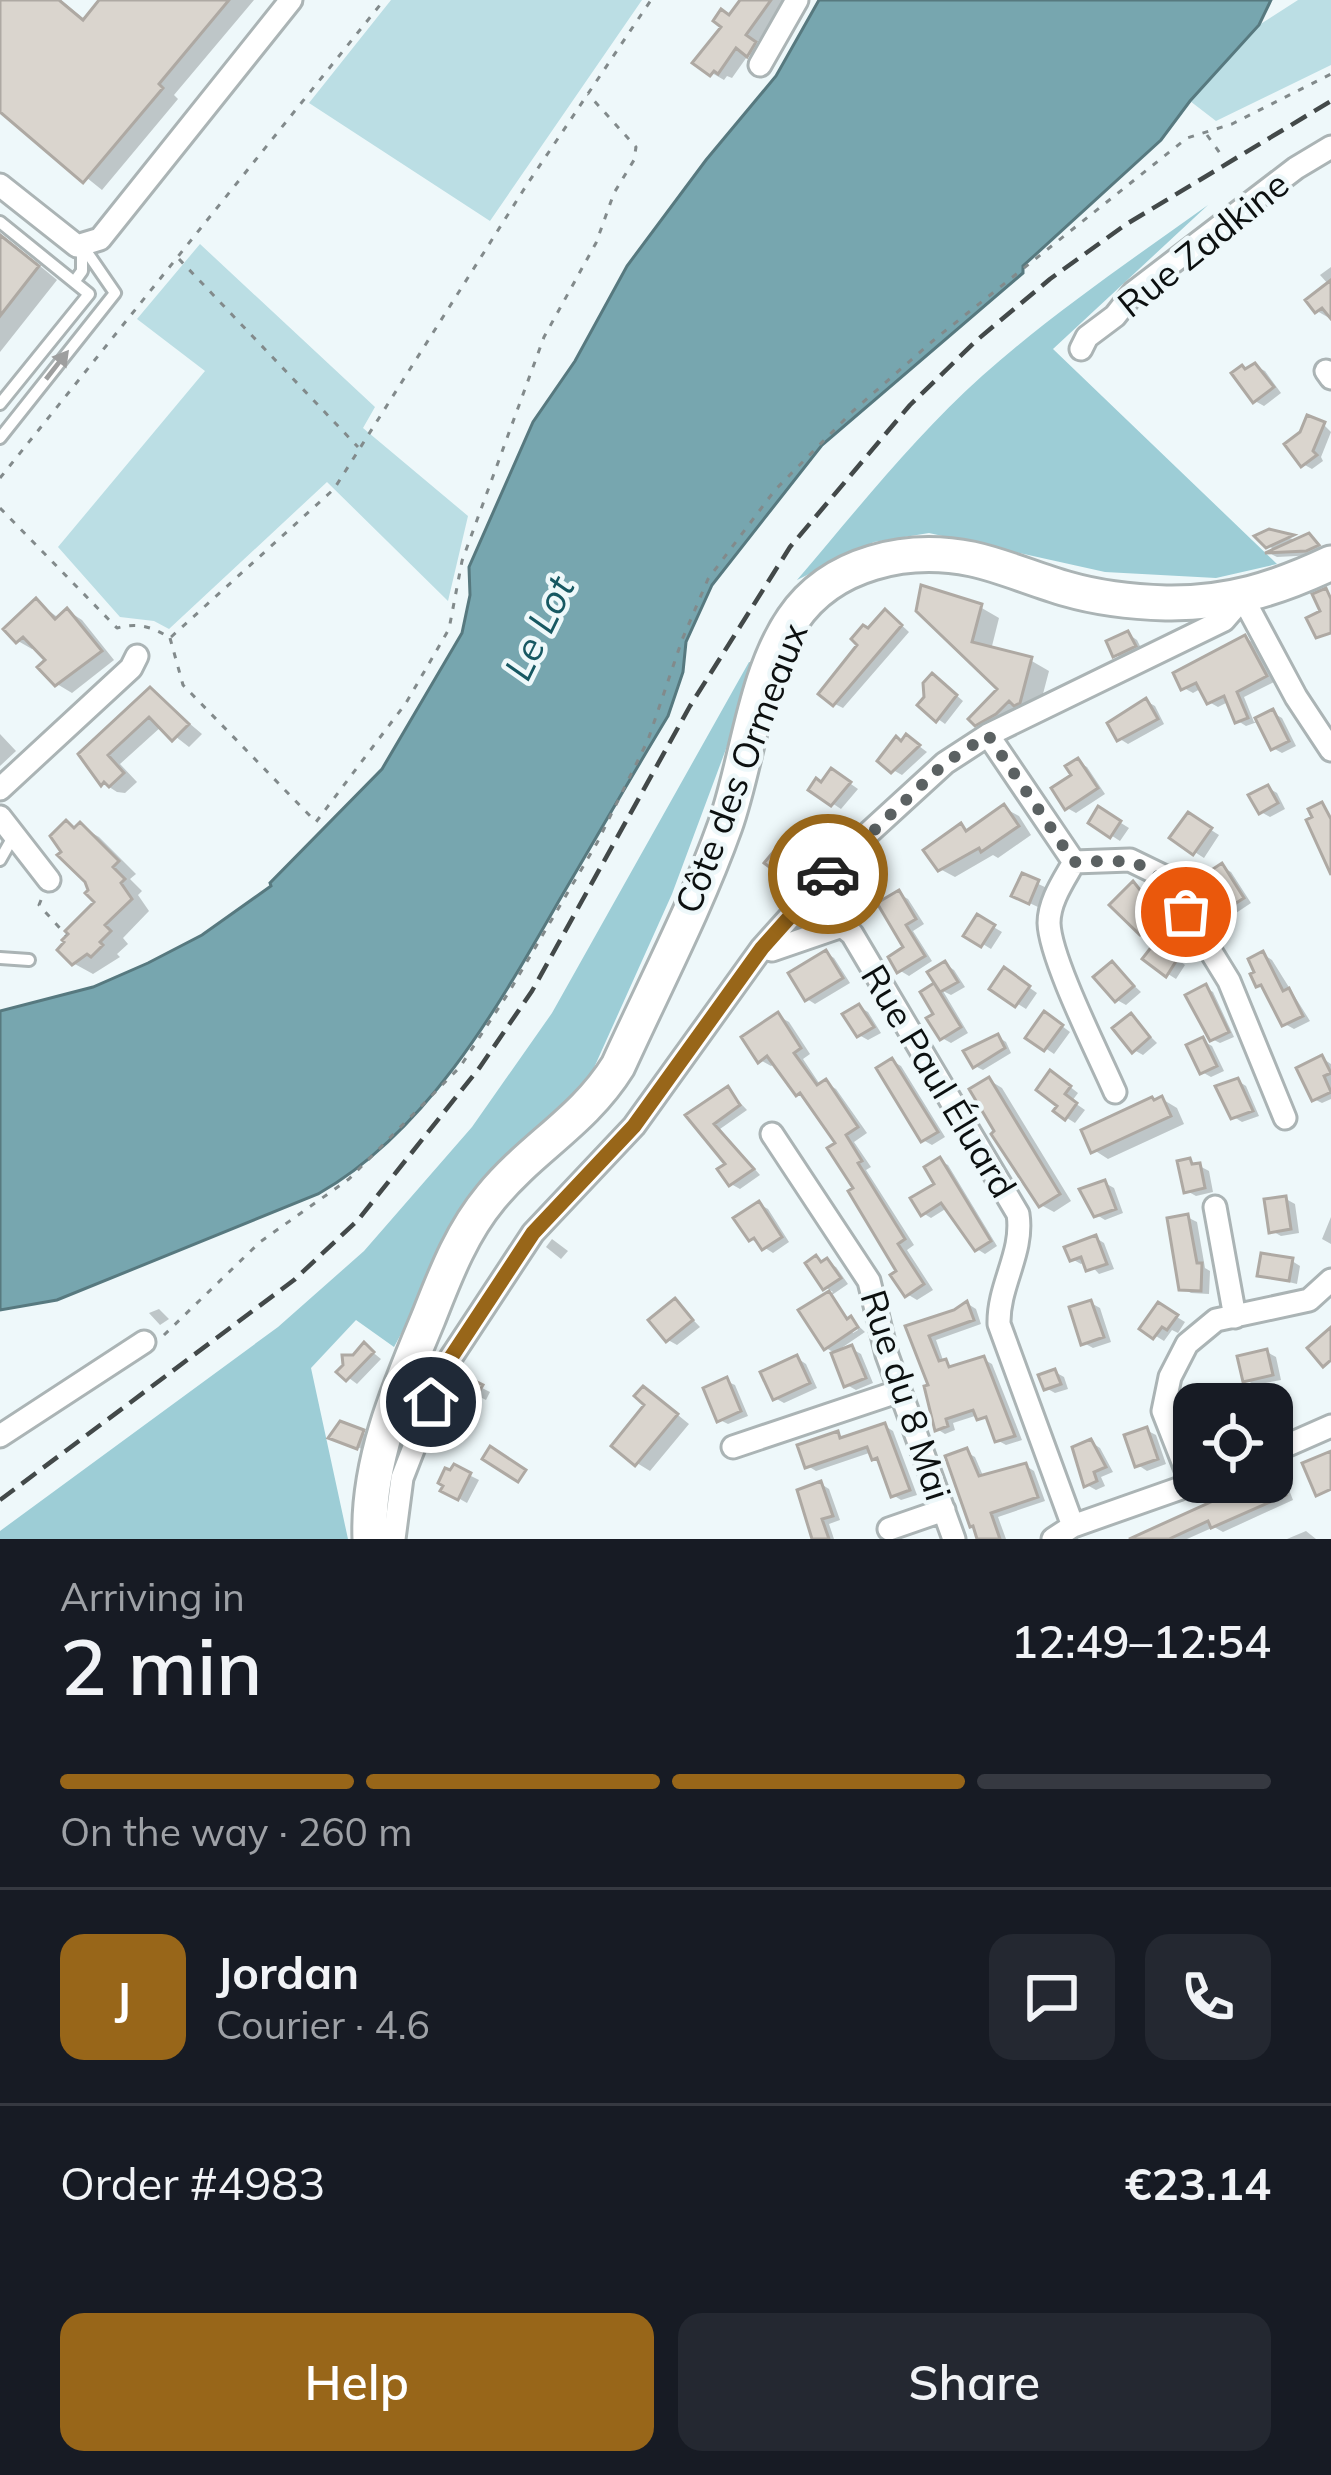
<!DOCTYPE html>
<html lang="en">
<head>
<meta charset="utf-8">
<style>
  body { margin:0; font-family:Mulish,sans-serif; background:#242831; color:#f1f3f6; height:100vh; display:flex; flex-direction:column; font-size:45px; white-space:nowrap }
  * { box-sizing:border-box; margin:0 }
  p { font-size:39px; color:#9ea1a6 }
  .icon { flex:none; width:66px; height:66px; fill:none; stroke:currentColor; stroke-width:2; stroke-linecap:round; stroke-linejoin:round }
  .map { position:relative; height:1539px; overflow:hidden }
  .side { display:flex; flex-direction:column; background:#171b24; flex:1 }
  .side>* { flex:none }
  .controls { position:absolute; left:1173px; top:1383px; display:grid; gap:24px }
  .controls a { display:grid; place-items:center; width:120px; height:120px; border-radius:24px; background:#171b24; box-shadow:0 3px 9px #0004; font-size:60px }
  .pin { position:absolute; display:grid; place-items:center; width:102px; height:102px; color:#fff; margin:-51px; border:6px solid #fff; border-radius:50%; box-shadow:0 3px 12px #0007 }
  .courier { position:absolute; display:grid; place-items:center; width:120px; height:120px; margin:-60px; border:9px solid #986619; border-radius:50%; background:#fff; color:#222; box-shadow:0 3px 15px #0007 }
  .overview em { font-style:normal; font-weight:600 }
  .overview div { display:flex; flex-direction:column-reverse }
  .overview { display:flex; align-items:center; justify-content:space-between; height:204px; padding:0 60px }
  h1 { font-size:78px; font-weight:600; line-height:90px }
  .bar { display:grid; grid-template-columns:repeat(4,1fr); gap:18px 12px; align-content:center; height:144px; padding:0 60px }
  .bar i { height:15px; border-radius:9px; background:#363941 }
  .bar .selected { background:#986619 }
  .bar p { grid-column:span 4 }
  .line { display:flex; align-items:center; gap:30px; padding:0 60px; border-top:3px solid #363941 }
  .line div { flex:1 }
  .round { display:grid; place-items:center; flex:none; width:126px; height:126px; border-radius:24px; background:#242831 }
  .cta { display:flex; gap:24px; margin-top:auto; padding:24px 60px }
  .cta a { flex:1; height:138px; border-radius:24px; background:#986619; color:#fff; font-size:48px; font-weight:600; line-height:138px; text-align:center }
  .cta a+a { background:#242831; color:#f1f3f6 }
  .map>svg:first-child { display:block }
  .green { fill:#bbdee4 }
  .forest { fill:#9dcdd6 }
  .water { fill:#77a6af; stroke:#57797f; stroke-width:3 }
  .shadow { fill:#0003 }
  .building { fill:#dad5ce; stroke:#aea9a3; stroke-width:3 }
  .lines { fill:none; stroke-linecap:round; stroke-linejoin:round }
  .service-casing { stroke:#abb4b5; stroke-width:16 }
  .minor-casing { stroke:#abb4b5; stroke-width:27 }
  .primary-casing { stroke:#abb4b5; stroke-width:39 }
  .path { stroke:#828a8b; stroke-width:3; stroke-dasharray:6 9; stroke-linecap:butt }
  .service { stroke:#fff; stroke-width:10 }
  .minor { stroke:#fff; stroke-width:21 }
  .primary { stroke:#fff; stroke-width:33 }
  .rail { stroke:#434949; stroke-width:4.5; stroke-dasharray:18 9; stroke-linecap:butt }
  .oneway { fill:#9e9f9f }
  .done { stroke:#5b6162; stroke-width:12; stroke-dasharray:0 21.6 }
  .route { stroke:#986619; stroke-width:15 }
  .labels { text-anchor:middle; stroke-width:9; stroke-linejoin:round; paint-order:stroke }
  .street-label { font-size:36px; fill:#0c1010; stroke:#eef8fa }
  .water-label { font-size:39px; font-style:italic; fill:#175862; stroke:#eef8fa }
</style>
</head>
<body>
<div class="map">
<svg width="1331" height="1539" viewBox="0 0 1331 1539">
  <rect width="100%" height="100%" fill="#eef8fa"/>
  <path class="green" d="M391,0h251l-152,221 -181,-118z
    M1298,0h33v65l-115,56 -26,-20 69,-76z
    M200,244l175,163 -12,21 105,88 -20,85 -121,-119 -158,147 -15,-8 -34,-4 -62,-70 147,-176 -68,-52z"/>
  <path class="forest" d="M1208,205l-155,144 224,215 -61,14 -111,-6 -176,-39 -55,9 -77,38c59,-69 117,-143 185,-204 71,-63 149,-116 226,-171z
    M749,662l9,1 -86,231 -88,196 -162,205 -28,52 -38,-27 -45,48 37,171h-348v-8l278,-204 86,-76 108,-124 80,-114z"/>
  <path class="water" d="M819,0h452l-12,25 -69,76 -29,39 -138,126v7l-201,172 -110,140 -26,57 -3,30 -15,44c-37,61 -72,122 -108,183 -61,106 -132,233 -242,295l-261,106 -57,10v-299l93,-24 55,-24 54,-28 69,-49 -1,-3 112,-114 80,-136 8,-38 -1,-28 64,-145 42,-61 52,-95 79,-106 70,-84z"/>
  <path class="shadow" d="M1,0h60l25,21 17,-21h151l-80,95 4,4 -76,91 -102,-82z
    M742,0h46l-32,44 10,8 -5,10 -12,-8 -17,24 -5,-2 -3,4 -12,-7 19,-55z
    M0,233l57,47 -57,72z
    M1331,267v52l-14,-8 12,-26 -9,-10z
    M1255,366l10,5 16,22 -17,13 -9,-5 -8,-29z
    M1324,425l7,7 -10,25 2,4 -11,8 -9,-5z
    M1270,532l29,9 10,-5 16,15 -9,4 -39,2 -6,-3 6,-3 -10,-6z
    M37,602l23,17 8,-8 14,9 32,40 -42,33 -15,-9 -8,-24 -13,-14 -4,3 -14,-8z
    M980,607l19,11 -8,32 39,10 19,11 -11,42 -42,22 -20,-12 25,-34 -82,-79z
    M894,618l15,14 -66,76 -8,-4 34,-72z
    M1128,634l9,6 6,12 -18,8 -9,-5z
    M1245,638l9,5 20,39 -30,15 10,25 19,-9 9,5 14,28 -14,7 -9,-5 -13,-27 -14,5 -8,-5 -8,-20 -12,6 -9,-5 -7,-14 -9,5 -9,-5z
    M940,681l23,20 -18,23 -7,-5z
    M151,691l51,43 -13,13 -27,-21 -42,38 17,18 -12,11 -8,-1 -14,-9 -21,-29z
    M1146,701l9,5 9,18 -36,20 -8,-5z
    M0,734l16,17 -16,15z
    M915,743l12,9 -25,23 -9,-5 9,-26z
    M1078,762l9,5 18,27 -29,19 -9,-5z
    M841,777l17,12 -17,20 -9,-6z
    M1268,788l9,5 8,16 -15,8 -9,-5z
    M1004,808l15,8 12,19 -33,23 -5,-3 -38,22 -15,-8 21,-42 8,5z
    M1100,810l29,18 -9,13 -28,-18z
    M1189,816l30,19 -15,23 -31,-20z
    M80,826l19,11 37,37 -6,5 12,12 -4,4 11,16 -26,27 5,6 -11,10 3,3 -27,17 -20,-11 25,-61 -22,-73z
    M799,841l16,12 -25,24 -10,-5z
    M1222,867l9,5 20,31 -21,14 -9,-6z
    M1023,877l24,11 -9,19 -15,-7z
    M1133,884l17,13 -3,3 10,10 -5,5 17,18 -18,5 -10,-6z
    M899,894l9,5 16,25 -11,7 19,30 -23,15 -10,-6 8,-22z
    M978,918l24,14 -11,17 -23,-14z
    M1165,950l20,15 -9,14 -8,-5z
    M826,953l8,5 16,25 -35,21 -8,-5z
    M1263,954l9,6 38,61 -16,8 -9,-5 -18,-35 -8,-4z
    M945,964l9,6 11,17 -14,8 -8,-4 25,42 -17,10 -9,-5 -8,-52 9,5 -12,-18z
    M1112,965l29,27 -15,13 -9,-5z
    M1013,976l24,17 -11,16 -33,-21z
    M1206,988l7,4 21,45 -14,6 -8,-4z
    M859,1007l9,5 13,21 -13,7 -9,-5z
    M778,1016l11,6 21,32 -7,5 18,27 5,-3 10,6 31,44 -13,9 17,25 -5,3 48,75 -7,5 26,40 -16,10 -10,-6 -7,-22 -69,-123 8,-5 -30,-44 -11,-6 -22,-31 -5,3 -11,-6z
    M1131,1017l26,26 -14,12 -9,-5z
    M1054,1020l16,12 -16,22 -25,-17z
    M998,1037l8,5 5,11 -28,17 -8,-4z
    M1203,1041l9,5 12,25 -13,6 -9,-5z
    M1322,1058l9,6v35l-9,4 -8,-4z
    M892,1061l9,5 44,71 -13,8 -9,-5z
    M1060,1079l18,14 -6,8 13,9 -10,13 -8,-5z
    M989,1080l13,8 69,113 -17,11 -13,-7z
    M1238,1081l8,5 13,30 -17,6 -8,-5z
    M728,1090l19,20 -27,19 40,46 -20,14 -9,-5 -2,-19 -39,-49z
    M1162,1099l15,9 7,16 -76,35 -14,-9z
    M940,1161l8,4 49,81 -12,8 -8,-5 -30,-41 -16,10 -8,-5 15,-28z
    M1190,1161l19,10 4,21 -17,4 -9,-5z
    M1105,1183l9,5 9,25 -18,7 -8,-5z
    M1286,1199l9,5 4,29 -18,3 -9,-5z
    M759,1204l9,5 21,33 -16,11 -22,-14z
    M1187,1217l10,5 8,46 5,3 -1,23 -18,-1 -9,-5z
    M1331,1217v27l-9,-5z
    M1096,1238l8,5 10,26 -15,5 -12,-13 -6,3 -9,-5z
    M552,1239l16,12 -7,8 -15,-12z
    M816,1259l20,8 12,17 -19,13 24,36 5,-3 -7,-11 14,13 -31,21 18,-4 9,5 12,29 -17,7 -9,-5 -14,-33 -7,-4 -24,-37 31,-19 -8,-5z
    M1292,1261l8,5 -3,18 -37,-9z
    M676,1302l24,25 -23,18 -9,-5z
    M1091,1303l9,5 11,34 -18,6 -9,-5z
    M968,1304l8,5 5,15 -45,16 8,23 12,5 27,-9 9,5 30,76 -16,5 -9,-5 -6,-18 -13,-7 -25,8 2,7 -10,4 -8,-5 -5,-42 -23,-60 46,-15z
    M1159,1306l26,16 -7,11 -6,-3 -8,11 -21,-13z
    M159,1309l10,10 -9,6 -11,-12z
    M365,1346l16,13 -24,25 -16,-12z
    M1267,1352l9,5 5,23 -26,5 -9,-5z
    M797,1358l9,6 11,24 -33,15 -9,-5z
    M1055,1372l9,5 4,12 -13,4 -9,-5z
    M460,1377l30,15 -4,8 -6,-3 -3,6 -22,-12z
    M726,1381l9,4 13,31 -20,8 -8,-4z
    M657,1398l32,26 -39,47 -13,-8z
    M885,1426l8,5 24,64 -16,5 -8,-5 -11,-32 -10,-11 -56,19 -8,-5 30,-32 9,5z
    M1146,1430l10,5 10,29 -19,7 -9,-6z
    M363,1433l7,3 -5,14 -26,-9z
    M1091,1442l9,6 13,24 -12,5 4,9 -9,4 -9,-5z
    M966,1452l9,5 9,21 42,-12 8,5 11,30 -47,16 8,22h-26z
    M455,1468l24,12 -12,23 -23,-13z
    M1276,1476l10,6 7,18 -70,32 -9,-5 -27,12h-52l128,-57h9z
    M821,1484l8,5 11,31 -11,4 5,15h-19z
    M1306,1531l10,8h-29z"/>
  <path class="building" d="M0,0h59l24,20 16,-20h130l-70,84 4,4 -80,95 -83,-71z
    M740,0h31l-25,35 10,7 -9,15 -11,-9 -18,26 -4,-3 -4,5 -18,-13 29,-36 -8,-6 8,-12 8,6z
    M0,235l39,31 -39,50z
    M1331,280v39l-9,-11 -7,5 -10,-13z
    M1255,363l19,24 -21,16 -22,-30 11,-8 3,4z
    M1307,415l18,7 -12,29 4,4 -16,12 -17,-23 16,-12z
    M1269,529l25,6 -28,13 -12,-12z
    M1309,533l10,12 -13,6 -41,2z
    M921,585l61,19 -10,38 60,15 -12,46 -6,3 -5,-5 -13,13 -21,12 -7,-7 29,-30 -81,-78z
    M1326,588l5,11v34l-15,5 -10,-20 14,-7 -8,-17z
    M36,598l19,21 12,-11 35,43 -47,35 -18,-19 8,-7 -22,-23 -7,6 -13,-14z
    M885,609l17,16 -69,81 -15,-12 39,-49 -6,-6 12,-14 5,3z
    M1128,631l8,15 -23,11 -7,-16z
    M1245,635l22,41 -30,16 11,26 -13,5 -11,-27 -17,8 -11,-21 -15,7 -8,-17z
    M932,673l25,22 -21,27 -19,-17 7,-8 -1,-14z
    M150,687l39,37 -17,17 -23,-24 -41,38 16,18 -15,14 -5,-5 -3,4 -23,-32z
    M1146,698l12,21 -41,22 -10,-18z
    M1273,709l16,32 -18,9 -16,-32z
    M906,734l14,11 -29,28 -14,-12 19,-25 5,5z
    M1078,758l20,30 -33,22 -14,-22 20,-13 -6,-9z
    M831,768l20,14 -20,24 -23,-16 8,-12 5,4z
    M1268,785l10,18 -19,11 -11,-19z
    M1322,802l9,17v56l-25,-55 6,-3 -4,-8z
    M1004,804l15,22 -38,26 -2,-4 -41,23 -15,-21 38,-27 5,8z
    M1098,806l23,15 -11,17 -22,-15z
    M1188,812l24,16 -19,27 -24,-17z
    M66,820l8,8 6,-6 39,39 -6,6 12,12 -4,4 11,16 -27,26 6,6 -11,11 3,3 -12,12 -4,-3 -15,11 -15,-15 7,-8 -2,-2 6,-6 -3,-3 29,-29 -9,-9 3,-3 -3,-8 -28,-27 4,-3 -11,-16z
    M790,832l18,14 -29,28 -15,-11z
    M1222,863l22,35 -25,16 -12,-18 8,-5 -11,-16z
    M1022,873l17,7 -10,24 -18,-8z
    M1133,881l18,23 -5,5 4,7 14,12 -24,7 -31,-30z
    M899,890l17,29 -10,6 19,31 -28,17 -9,-16 15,-10 -26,-44z
    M977,914l18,11 -14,22 -18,-11z
    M1156,941l22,17 -12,19 -24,-18z
    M826,950l17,28 -38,23 -17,-28z
    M1263,951l20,40 6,-3 14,28 -21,10 -21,-41 -5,2 -6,-13 4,-2 -6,-13z
    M945,961l13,21 -18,10 -13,-20z
    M1112,961l22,25 -19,16 -22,-25z
    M1004,967l26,19 -15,21 -26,-18z
    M934,983l27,44 -21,13 -14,-22 7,-4 -13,-22z
    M1206,984l23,48 -19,9 -25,-46z
    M859,1004l15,23 -17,10 -15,-23z
    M1044,1011l19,14 -19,26 -19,-13z
    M778,1012l23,36 -7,5 23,32 9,-6 32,48 -12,8 16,26 -4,2 47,76 -7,5 26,40 -19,13 -15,-22 6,-4 -48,-80 5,-3 -26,-40 8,-5 -35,-50 -4,3 -29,-40 -9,7 -17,-26z
    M1131,1013l19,24 -18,16 -20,-25z
    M998,1034l7,14 -32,20 -10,-17z
    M1203,1037l14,29 -17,8 -14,-29z
    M1322,1055l9,18 -7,3 7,16 -19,9 -16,-33z
    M892,1058l46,74 -17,10 -45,-74z
    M1050,1070l21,16 -6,8 12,9 -12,17 -12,-9 4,-5 -21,-16z
    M989,1077l71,117 -21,13 -48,-73 3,-3 -25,-42z
    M1238,1078l15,33 -22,8 -16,-33z
    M728,1086l12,19 -26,19 40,45 -25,17 -12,-17 8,-5 -40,-49z
    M1162,1096l9,20 -80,37 -10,-23 71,-33 2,3z
    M940,1157l51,84 -16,10 -34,-48 -20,13 -11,-18 24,-14 -10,-17z
    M1190,1158l2,6 8,-1 5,25 -21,5 -7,-32z
    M1105,1180l11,29 -22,8 -15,-28z
    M1286,1196l5,33 -22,4 -5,-34z
    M759,1201l23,36 -20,13 -8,-12 -5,3 -16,-23z
    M1188,1214l9,49h5l-1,28 -22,-1 -12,-72z
    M1096,1235l11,29 -21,7 -5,-14 -11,4 -6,-14z
    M1261,1253l32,5 -4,23 -32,-5z
    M816,1255l5,7 6,-4 14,20 -18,12 -18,-27z
    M829,1291l18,28 4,-3 7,11 -34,23 -26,-40z
    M675,1298l18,22 -27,22 -18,-22z
    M1091,1300l13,37 -23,8 -12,-38z
    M967,1301l7,19 -45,16 10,25 7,-2 3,8 35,-11 31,80 -20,6 -9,-25 -9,3 -4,-10 -27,9 2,7 -13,5 -11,-45 4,-1 -23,-59 49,-16z
    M1158,1302l20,13 -11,15 -5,-3 -9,12 -14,-10z
    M1331,1327v33l-8,7 -16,-19z
    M364,1342l10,10 -28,29 -10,-9 7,-7 -1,-10h11z
    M852,1345l14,33 -22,9 -13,-34z
    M1267,1349l6,26 -30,7 -6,-26z
    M797,1355l13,28 -37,17 -13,-28z
    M1055,1369l6,15 -17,6 -6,-15z
    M459,1373l24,12 -7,12 -5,-3 -3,7 -17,-8z
    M727,1377l14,34 -24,11 -14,-34z
    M643,1386l35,28 -43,52 -24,-20 33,-41 -10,-9z
    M1224,1389l7,15h-43z
    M340,1421l24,9 -7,19 -29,-11z
    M885,1423l25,67 -19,7 -14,-39 -5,2 -5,-13 -62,21 -8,-23 41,-14 2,7z
    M1147,1427l11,32 -23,8 -11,-32z
    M1091,1439l15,28 -12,5 3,9 -13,6 -12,-40z
    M490,1446l36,24 -8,12 -36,-23z
    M967,1448l12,28 47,-13 12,34 -47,16 9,26h-23l-4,-13 -3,1 -25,-71z
    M1331,1451v38l-15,7 -14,-33z
    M454,1464l17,9 -13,27 -18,-9 3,-5 -5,-3 7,-15 5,2z
    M821,1481l12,35 -11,3 7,20h-17l-15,-49z
    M1255,1482h25l6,13 -75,33 -3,-7 -39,18h-40z"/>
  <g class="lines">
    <g class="service-casing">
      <path id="service" d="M0,222l89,72 -89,110
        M0,438l115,-145 -33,-48v26l-8,11
        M0,860l13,-23
        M0,958l29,2"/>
    </g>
    <g class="minor-casing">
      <path id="minor" d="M760,65l37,-65
        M0,185l77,61 23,-7 191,-239
        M1081,349l6,-12 28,-21 19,-24 162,-124 35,-21
        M1326,371l5,7
        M988,735l86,127 56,-2 35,17 64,104 56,137
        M0,789l131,-121 6,-12
        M0,817l49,63
        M1074,862c-10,18 -25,39 -25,61 1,36 50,132 66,169
        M762,948l10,2 70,-24 10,8 166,280c6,39 -20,71 -19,110l74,202
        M772,1134l97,147 18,74 67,184
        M1215,1207l20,110
        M0,1436l144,-94
        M733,1447l167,-56
        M1272,1452l59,-26
        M1192,1485l-29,-74 7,-34 17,-33 29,-24 93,-20 22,-20
        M889,1529l55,-19
        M394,1539l8,-61 44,-113 87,-132 101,-107 128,-178 89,-99 94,-86 43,-28 236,-115 19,-22 53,99 35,53
        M1053,1539l20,-13 125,-44"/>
    </g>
    <g class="primary-casing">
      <path id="primary" d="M370,1539c-3,-77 29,-151 58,-220 17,-43 33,-86 63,-122 41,-50 92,-75 127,-131 36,-79 78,-159 107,-240 23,-65 29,-150 68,-207 39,-57 114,-73 179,-60 32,7 63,21 95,30 31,9 67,13 99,14 61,1 110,-14 165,-40"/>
    </g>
    <path class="path" d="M1207,135l15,21
      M179,259l179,188
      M0,478l384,-478
      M0,508l117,120c21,-6 36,-1 53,10l164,-149 192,-303 125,-186
      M170,638l13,47 133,137 90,-119 43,-74 13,-68 82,-224 52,-94 18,-50 20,-33 2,-13 -48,-53
      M41,900l-2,5 27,30
      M164,1335l96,-93 89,-63 111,-112 49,-75 88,-149 51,-103 34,-100 26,-61 67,-89 78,-79 82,-72 252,-201 45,-14 99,-50"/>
    <use href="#service" class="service"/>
    <use href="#minor" class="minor"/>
    <use href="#primary" class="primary"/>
    <path class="rail" d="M0,1500l294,-220 64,-60 122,-153 52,-76 158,-285 100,-159 120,-142 67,-65 73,-61 75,-54 206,-124"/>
  </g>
  <defs><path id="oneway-solid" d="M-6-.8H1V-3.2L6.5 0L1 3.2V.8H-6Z" transform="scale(3)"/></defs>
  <use class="oneway" href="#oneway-solid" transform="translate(57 365) rotate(-52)"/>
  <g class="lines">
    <path class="done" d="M828,874l117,-111 43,-28 86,127c63,-2 77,-6 112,50"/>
    <path class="route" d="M431,1402l15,-37 87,-132 101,-107 128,-178 66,-74"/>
  </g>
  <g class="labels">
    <g class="street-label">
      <text transform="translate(1203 244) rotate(-39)" y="13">Rue Zadkine</text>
      <text transform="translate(741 768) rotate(-69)" y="13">Côte des Ormeaux</text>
      <text transform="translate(939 1081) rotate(59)" y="13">Rue Paul Éluard</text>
      <text transform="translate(906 1395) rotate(72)" y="13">Rue du 8 Mai</text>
    </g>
    <g class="water-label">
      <text transform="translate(539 628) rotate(-64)" y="14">Le Lot</text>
    </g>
  </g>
</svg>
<div class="controls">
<a><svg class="icon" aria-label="locate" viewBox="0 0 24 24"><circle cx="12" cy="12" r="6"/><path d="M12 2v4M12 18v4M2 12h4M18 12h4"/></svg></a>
</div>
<div class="pin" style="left:1186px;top:912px;background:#ea580c"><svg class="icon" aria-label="bag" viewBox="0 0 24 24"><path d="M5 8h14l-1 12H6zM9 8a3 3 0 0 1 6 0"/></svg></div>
<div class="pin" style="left:431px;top:1402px;background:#1f2937"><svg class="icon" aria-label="home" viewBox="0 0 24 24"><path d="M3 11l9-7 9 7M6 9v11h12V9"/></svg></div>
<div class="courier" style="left:828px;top:874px"><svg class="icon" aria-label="car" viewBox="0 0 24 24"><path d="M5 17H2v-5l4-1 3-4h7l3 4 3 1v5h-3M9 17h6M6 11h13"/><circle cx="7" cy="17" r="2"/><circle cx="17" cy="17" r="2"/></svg></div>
</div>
<section class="side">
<div class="overview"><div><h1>2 min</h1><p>Arriving in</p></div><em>12:49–12:54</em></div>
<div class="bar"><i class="selected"></i><i class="selected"></i><i class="selected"></i><i></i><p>On the way · 260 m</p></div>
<div class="line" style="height:216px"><b class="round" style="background:#986619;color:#fff">J</b><div><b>Jordan</b><p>Courier · 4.6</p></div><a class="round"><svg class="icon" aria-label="chat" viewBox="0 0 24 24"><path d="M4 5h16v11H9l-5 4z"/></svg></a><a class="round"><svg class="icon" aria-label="phone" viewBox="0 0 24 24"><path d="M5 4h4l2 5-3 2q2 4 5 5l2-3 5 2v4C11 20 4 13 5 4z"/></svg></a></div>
<div class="line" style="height:156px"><div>Order #4983</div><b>€23.14</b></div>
<div class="cta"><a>Help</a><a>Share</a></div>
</section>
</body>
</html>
